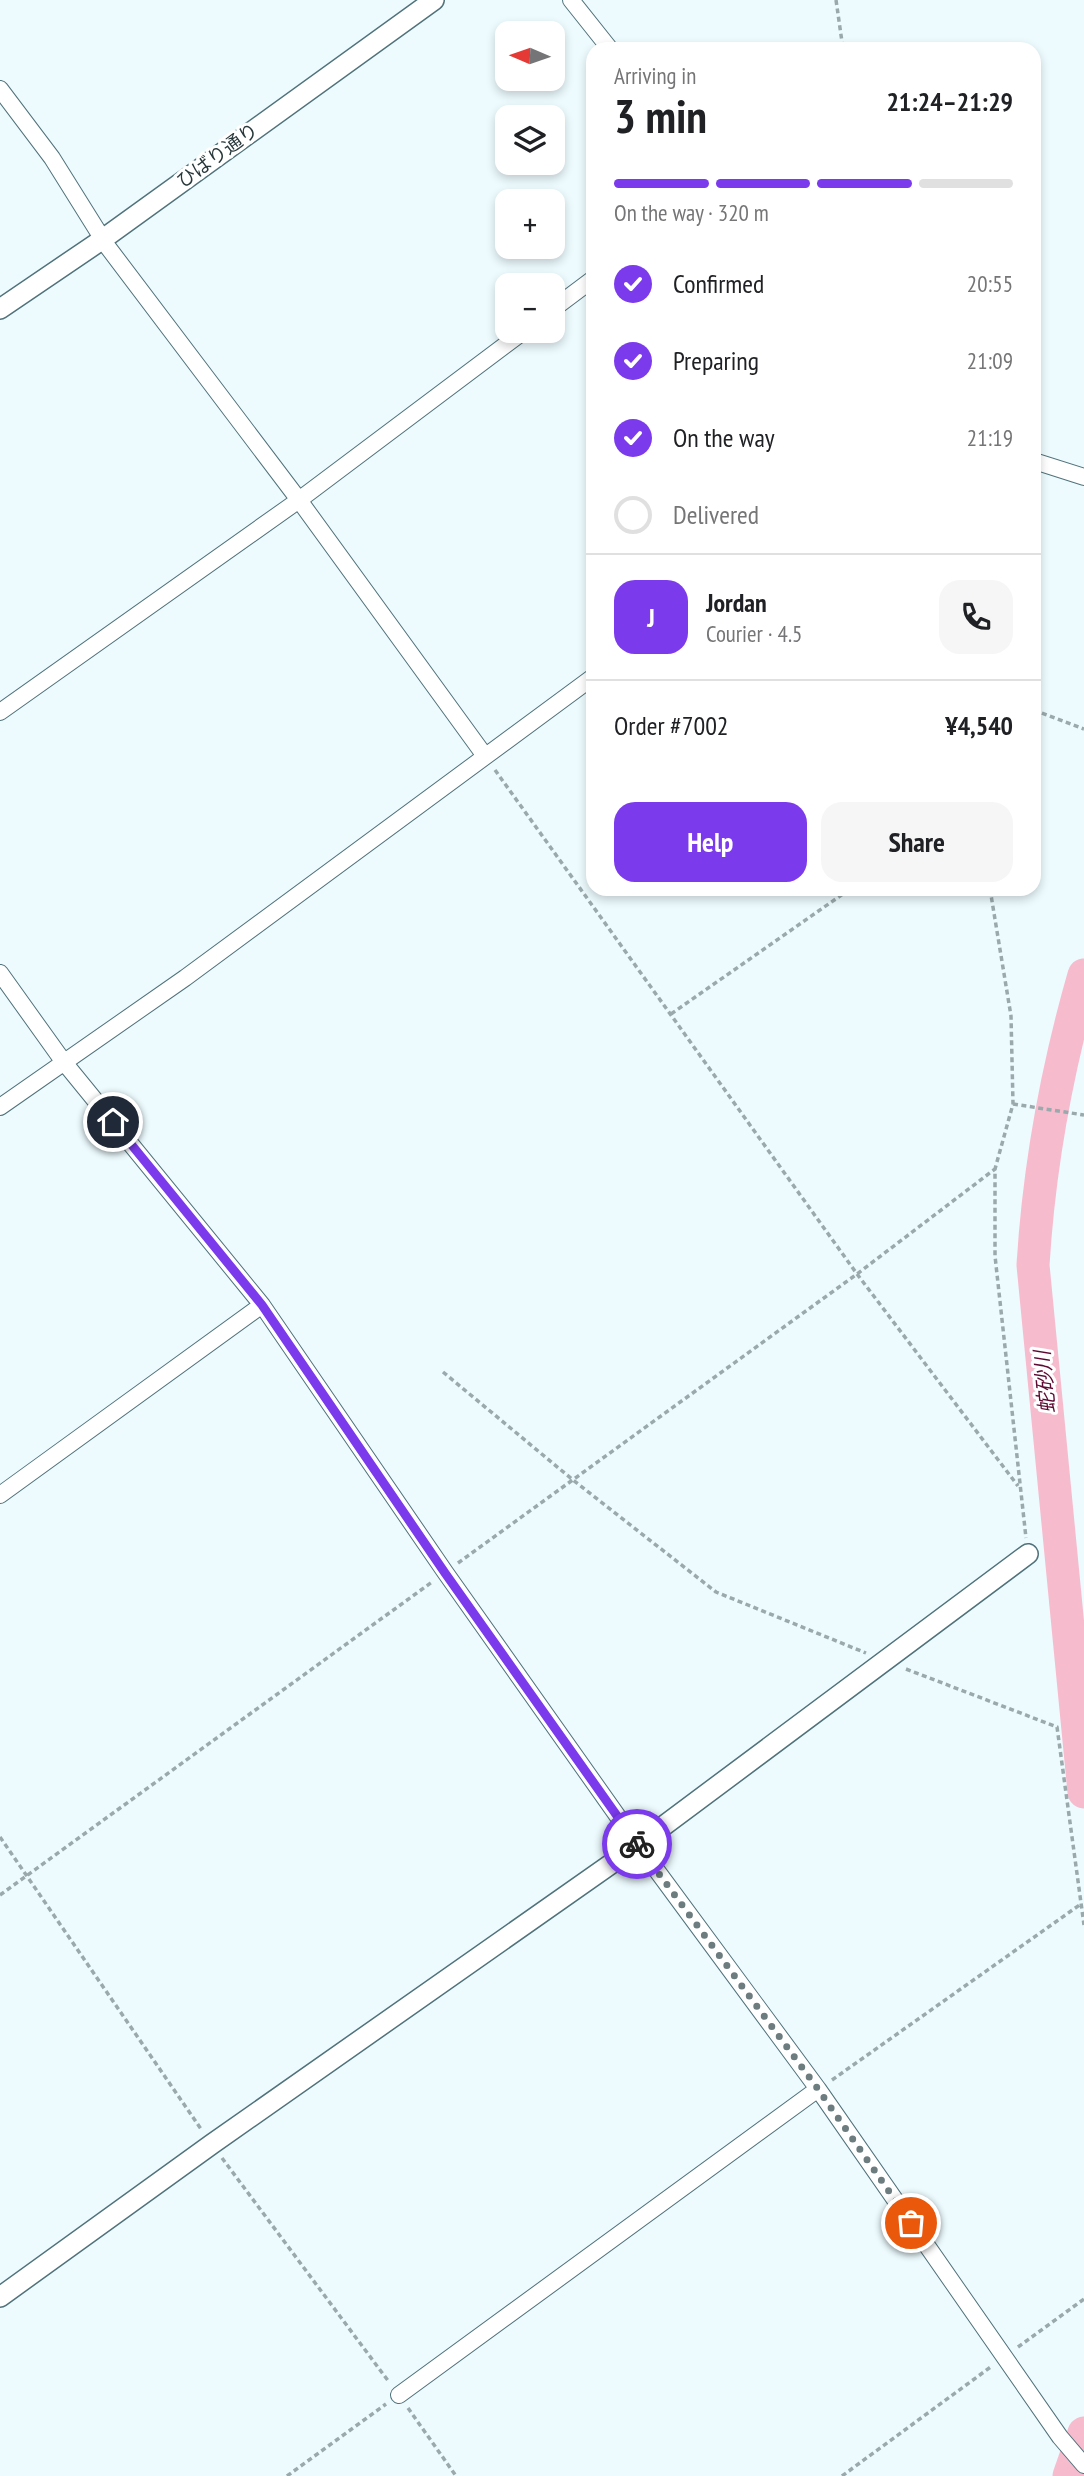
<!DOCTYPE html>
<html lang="en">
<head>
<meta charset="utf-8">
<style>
  body { margin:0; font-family:"PT Sans Narrow","Noto Sans JP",sans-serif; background:#f6f6f6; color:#202124; height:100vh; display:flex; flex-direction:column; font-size:26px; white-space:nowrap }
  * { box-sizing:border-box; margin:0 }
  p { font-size:23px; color:#757577 }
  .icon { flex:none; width:38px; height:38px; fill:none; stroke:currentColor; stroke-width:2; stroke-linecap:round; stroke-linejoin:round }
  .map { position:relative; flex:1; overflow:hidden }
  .sheet { position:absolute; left:586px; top:42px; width:455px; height:854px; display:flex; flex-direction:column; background:#fff; border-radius:21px; box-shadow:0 4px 10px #0003 }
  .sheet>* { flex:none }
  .needle { width:46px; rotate:272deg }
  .controls { position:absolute; left:495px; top:21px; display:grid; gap:14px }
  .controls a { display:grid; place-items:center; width:70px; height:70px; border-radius:14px; background:#fff; box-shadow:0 4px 10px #0003; font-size:35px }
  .pin { position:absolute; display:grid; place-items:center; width:60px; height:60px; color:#fff; margin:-30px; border:4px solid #fff; border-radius:50%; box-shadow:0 2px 7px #0007 }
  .courier { position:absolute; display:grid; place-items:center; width:70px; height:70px; margin:-35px; border:5px solid #7c3aed; border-radius:50%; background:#fff; color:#222; box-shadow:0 2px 9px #0007 }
  .overview em { font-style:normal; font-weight:800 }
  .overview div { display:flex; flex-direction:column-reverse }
  .overview { display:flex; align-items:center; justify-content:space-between; height:119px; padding:0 28px }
  h1 { font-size:46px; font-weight:800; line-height:52px }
  .bar { display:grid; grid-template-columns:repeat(4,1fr); gap:10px 7px; align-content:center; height:84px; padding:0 28px }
  .bar i { height:9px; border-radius:5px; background:#e0e0e0 }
  .bar .active { background:#7c3aed }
  .bar p { grid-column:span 4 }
  .line { display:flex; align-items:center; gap:18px; padding:0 28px; border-top:2px solid #e0e0e0 }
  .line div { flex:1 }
  .round { display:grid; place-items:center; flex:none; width:74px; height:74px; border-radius:21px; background:#f6f6f6 }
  ol { padding:0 28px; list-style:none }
  li { display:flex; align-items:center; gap:21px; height:77px }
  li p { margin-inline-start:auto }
  li .icon { padding:7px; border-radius:50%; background:#7c3aed; color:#fff; stroke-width:4 }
  li:last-child { color:#757577 }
  li i { width:38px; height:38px; border:4px solid #e0e0e0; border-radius:50% }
  .cta { display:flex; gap:14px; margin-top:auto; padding:14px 28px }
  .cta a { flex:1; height:80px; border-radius:21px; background:#7c3aed; color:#fff; font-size:28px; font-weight:800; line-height:80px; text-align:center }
  .cta a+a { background:#f6f6f6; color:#202124 }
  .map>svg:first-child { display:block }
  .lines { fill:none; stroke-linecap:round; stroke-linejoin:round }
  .river { stroke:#f6bcce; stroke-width:33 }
  .minor-casing { stroke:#50727a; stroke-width:18 }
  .tertiary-casing { stroke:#50727a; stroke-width:22 }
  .path { stroke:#9aa9ac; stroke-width:3.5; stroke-dasharray:5 3.5; stroke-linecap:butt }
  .minor { stroke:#fff; stroke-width:16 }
  .tertiary { stroke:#fff; stroke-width:19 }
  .done { stroke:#6d7c7f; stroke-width:7; stroke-dasharray:0 12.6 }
  .route { stroke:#7c3aed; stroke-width:9 }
  .labels { text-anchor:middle; stroke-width:6; stroke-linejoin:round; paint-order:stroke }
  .street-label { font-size:19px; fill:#28373a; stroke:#fff }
  .water-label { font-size:21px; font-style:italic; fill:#5d0a32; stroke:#fff }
</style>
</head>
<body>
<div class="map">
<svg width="1084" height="2476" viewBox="0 0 1084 2476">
  <rect width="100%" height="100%" fill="#edfbff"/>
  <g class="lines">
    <path class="river" d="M1084,975c-27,94 -45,192 -51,290l51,527
      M1069,2476l15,-43"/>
    <g class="minor-casing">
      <path id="minor" d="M571,0l39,49
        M0,89l52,69 55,88 192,254 186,256
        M553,309l40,-30
        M1034,461l50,16
        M0,712l299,-212 225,-169
        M0,973l63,88 199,244 183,267 193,273 180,244 242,348 24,28
        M0,1107l185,-129 408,-301
        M0,1495l262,-190
        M399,2395l419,-306"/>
    </g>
    <g class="tertiary-casing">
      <path id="tertiary" d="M0,309l103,-70 331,-239
        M0,2297l212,-153 426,-299 390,-291"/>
    </g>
    <path class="path" d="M836,0l7,49
      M1034,710l50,19
      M495,770l362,504 161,212
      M990,889l21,127 2,88 -18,65v87l31,282
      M671,1014l179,-125
      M1013,1104l71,11
      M443,1372l130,108 143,112 150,61
      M458,1563l399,-289 138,-105
      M906,1669l151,58 27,198
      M0,1837l201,292
      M0,1895l432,-313
      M832,2080l249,-176
      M222,2158l167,224
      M1018,2347l66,-48
      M408,2408l48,68
      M287,2476l99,-72
      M842,2476l150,-110"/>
    <use href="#minor" class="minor"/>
    <use href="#tertiary" class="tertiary"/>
  </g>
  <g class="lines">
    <path class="done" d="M637,1844l181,245 93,134"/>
    <path class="route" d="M113,1122l149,183 183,268 192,271"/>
  </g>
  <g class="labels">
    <g class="street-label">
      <text transform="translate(217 155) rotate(-36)" y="7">ひばり通り</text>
    </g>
    <g class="water-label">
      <text transform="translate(1045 1382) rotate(-95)" y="7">蛇砂川</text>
    </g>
  </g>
</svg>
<div class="controls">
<a><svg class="needle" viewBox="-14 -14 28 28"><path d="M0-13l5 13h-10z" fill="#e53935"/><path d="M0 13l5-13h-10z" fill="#757577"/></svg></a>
<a><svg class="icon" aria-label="layers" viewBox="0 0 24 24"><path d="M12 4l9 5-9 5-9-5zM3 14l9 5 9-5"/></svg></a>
<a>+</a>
<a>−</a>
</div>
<div class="pin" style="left:911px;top:2223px;background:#ea580c"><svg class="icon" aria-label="bag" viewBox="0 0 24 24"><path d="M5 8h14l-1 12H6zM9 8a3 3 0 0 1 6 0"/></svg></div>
<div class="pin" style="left:113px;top:1122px;background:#1f2937"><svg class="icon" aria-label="home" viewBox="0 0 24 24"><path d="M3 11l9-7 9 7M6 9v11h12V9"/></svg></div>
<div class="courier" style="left:637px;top:1844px"><svg class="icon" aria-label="bike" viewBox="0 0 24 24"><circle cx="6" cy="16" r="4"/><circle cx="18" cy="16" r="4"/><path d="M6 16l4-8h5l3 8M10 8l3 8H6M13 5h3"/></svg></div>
<section class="sheet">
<div class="overview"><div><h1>3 min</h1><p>Arriving in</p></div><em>21:24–21:29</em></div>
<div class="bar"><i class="active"></i><i class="active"></i><i class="active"></i><i></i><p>On the way · 320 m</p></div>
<ol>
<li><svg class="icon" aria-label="check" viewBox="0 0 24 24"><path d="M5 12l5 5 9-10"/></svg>Confirmed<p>20:55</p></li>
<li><svg class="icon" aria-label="check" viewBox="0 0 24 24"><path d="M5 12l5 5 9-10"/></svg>Preparing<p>21:09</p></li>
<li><svg class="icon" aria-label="check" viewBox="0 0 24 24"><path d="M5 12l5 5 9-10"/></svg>On the way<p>21:19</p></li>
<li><i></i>Delivered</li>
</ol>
<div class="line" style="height:126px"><b class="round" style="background:#7c3aed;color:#fff">J</b><div><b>Jordan</b><p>Courier · 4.5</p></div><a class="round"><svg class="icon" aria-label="phone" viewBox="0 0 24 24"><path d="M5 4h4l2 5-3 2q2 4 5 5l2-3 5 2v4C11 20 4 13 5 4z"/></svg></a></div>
<div class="line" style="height:91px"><div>Order #7002</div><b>¥4,540</b></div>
<div class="cta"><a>Help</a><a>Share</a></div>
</section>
</div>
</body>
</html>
